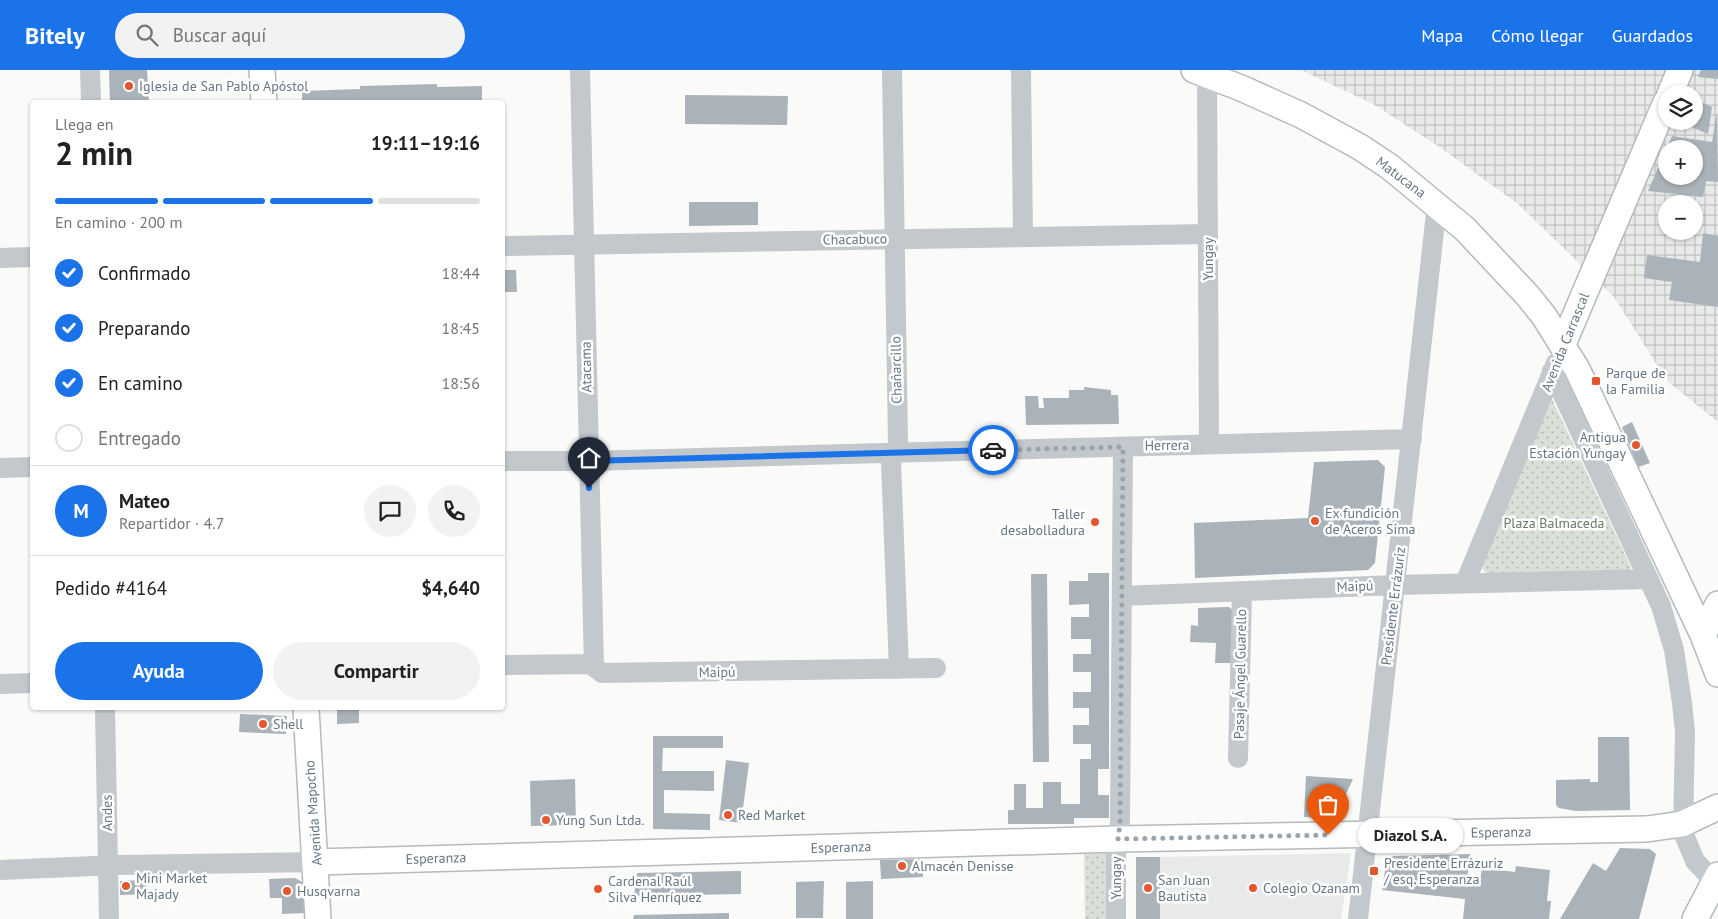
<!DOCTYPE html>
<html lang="es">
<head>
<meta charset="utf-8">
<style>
  body { margin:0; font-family:"PT Sans",sans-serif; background:#f2f2f2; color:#222; height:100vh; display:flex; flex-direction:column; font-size:19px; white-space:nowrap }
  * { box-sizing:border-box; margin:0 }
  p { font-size:16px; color:#767676 }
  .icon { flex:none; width:28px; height:28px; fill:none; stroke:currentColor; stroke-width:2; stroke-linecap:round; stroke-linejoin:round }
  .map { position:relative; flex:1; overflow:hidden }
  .sheet { position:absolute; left:30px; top:30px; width:475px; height:610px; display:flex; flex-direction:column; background:#fff; border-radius:5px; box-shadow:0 1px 4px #0004 }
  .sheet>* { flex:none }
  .tools { position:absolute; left:1658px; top:15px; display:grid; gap:10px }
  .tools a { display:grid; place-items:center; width:45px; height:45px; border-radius:50%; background:#fff; box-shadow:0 1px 4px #0004; font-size:25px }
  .pin { position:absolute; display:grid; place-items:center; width:42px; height:42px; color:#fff; margin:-51px -21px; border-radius:50% 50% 50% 0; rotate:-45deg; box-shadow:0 0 5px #0007 }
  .pin .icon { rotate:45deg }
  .courier { position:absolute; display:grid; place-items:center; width:50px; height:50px; margin:-25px; border:4px solid #1a73e8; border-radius:50%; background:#fff; color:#222; box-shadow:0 1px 6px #0007 }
  .bubble { position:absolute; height:35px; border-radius:18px; background:#fff; box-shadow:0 1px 4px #0004; font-size:16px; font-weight:700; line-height:35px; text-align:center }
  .headline em { font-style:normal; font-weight:700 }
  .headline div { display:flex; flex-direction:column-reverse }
  .headline { display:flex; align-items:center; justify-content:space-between; height:85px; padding:0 25px }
  h1 { font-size:32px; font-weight:700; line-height:38px }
  .bar { display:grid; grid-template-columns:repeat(4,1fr); gap:8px 5px; align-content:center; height:60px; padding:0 25px }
  .bar i { height:6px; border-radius:4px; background:#e0e0e0 }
  .bar .active { background:#1a73e8 }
  .bar p { grid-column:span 4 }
  .line { display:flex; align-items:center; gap:12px; padding:0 25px; border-top:1px solid #e0e0e0 }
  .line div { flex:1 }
  .round { display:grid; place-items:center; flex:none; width:52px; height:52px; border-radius:26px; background:#f2f2f2 }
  ol { padding:0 25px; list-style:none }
  li { display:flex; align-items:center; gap:15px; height:55px }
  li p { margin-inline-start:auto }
  li .icon { padding:5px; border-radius:50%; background:#1a73e8; color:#fff; stroke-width:4 }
  li:last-child { color:#767676 }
  li i { width:28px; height:28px; border:2px solid #e0e0e0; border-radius:50% }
  .cta { display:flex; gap:10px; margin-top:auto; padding:10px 25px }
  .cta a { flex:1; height:58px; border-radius:30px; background:#1a73e8; color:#fff; font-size:20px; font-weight:700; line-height:58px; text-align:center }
  .cta a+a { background:#f2f2f2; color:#222 }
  header { display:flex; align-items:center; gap:30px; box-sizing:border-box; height:70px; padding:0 25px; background:#1a73e8; color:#fff }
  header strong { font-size:24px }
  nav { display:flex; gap:28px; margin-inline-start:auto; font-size:18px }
  .search { width:350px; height:45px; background:#f2f2f2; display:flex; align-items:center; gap:12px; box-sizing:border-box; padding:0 18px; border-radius:28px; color:#767676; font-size:19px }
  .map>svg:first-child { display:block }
  .built { fill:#e8e9e9 }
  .industrial { fill:url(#industrial-grid); fill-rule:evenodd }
  .grass { fill:url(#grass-dots) }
  .building { fill:#aab3b9; fill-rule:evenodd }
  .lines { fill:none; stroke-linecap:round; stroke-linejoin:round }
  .major-casing { stroke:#b5babe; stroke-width:28 }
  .minor { stroke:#c3c8cc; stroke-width:20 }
  .major { stroke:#fff; stroke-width:25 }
  .done { stroke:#99a4ac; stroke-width:5; stroke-dasharray:0 9 }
  .route { stroke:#1a73e8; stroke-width:6 }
  .poi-dot { fill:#e4572e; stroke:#fff; stroke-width:2 }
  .labels { text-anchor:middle; stroke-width:5; stroke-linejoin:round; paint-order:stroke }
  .poi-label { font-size:14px; fill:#657683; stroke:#fff; text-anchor:start }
  .street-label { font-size:14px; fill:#657683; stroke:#fff }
  .park-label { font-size:14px; fill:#687a64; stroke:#fff }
</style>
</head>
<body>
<header>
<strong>Bitely</strong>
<div class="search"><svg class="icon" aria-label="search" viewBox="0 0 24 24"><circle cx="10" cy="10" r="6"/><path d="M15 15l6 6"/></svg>Buscar aquí</div>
<nav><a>Mapa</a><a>Cómo llegar</a><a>Guardados</a></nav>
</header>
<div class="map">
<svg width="1718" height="849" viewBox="0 0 1718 849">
  <defs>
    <pattern id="industrial-grid" width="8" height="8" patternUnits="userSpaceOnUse" patternTransform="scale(1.25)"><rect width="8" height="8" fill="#e8e9e9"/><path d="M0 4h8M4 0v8" fill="none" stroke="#c0c1c2"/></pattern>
    <pattern id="grass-dots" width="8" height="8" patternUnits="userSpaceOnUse" patternTransform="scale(1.25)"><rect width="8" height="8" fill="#dadfd7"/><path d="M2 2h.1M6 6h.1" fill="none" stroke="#b4b9b4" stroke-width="1.8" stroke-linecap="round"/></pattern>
  </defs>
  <rect width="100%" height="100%" fill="#fafaf8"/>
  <path class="built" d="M1351,783l-10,66h-181v-62z"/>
  <path class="industrial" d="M1301,0h417v352l-51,-41 -53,-84 -96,-93 -77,-56 -68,-44zM1666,24h28v27h-28zM1666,79h28v27h-28zM1666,134h28v27h-28z"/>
  <path class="grass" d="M1552,329l79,168 -1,4 -142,3 -5,-4 -1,-8z
    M1108,783l1,66h-24l-1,-65z"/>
  <path class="building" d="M109,0h38l2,32h-39z
    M1701,0h17v9l-20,-2z
    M437,14v3l45,-1v16h-180v-11l58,-2v-3z
    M685,25l103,1 -1,29 -102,-1z
    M1694,29l18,8 -4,27 -30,-13h16z
    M1717,42l1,70 -12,-1 -3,16 -55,-6 24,-55 40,6zM1666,79h28v27h-28z
    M689,132h69v23l-69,1z
    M1703,163l15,3v71l-49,-7 3,-18 -28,-4 3,-23 53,7z
    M502,200h14l1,22h-15z
    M1084,317l27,3v5h7l1,29 -93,1 -1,-29h13l1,12h5l-1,-10h26v-8h15z
    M1632,352l18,41 -12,4 -16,-40z
    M1378,390l7,7 -10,96 -7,7 -173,8 -1,-55 114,-5 6,-56z
    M1088,503h21v196h-11v26h11v23h-35v6h-66v-14h6v-26h12v24h17v-26h18v22h19v-45h11v-15h-18v-19h16v-17h-16v-16h18v-20h-18v-18h18v-15h-20v-22h18v-13l-20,1v-24h19z
    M1031,504h16l2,188h-16z
    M1229,537l6,5 -1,51h-19l1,-20 -26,-1 1,-17 7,1v-18z
    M337,638h22v15l-22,1z
    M240,644l47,2 -1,18 -47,-2z
    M653,666h70v12h-60l-1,23h52v20l-50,-1v23l46,1v16l-57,-1z
    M1598,667h31l1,73 -54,1 -17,-3 -3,-3v-25l34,-1v3h8z
    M726,690l23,3 -8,60 -22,-3z
    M1306,706l47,3 -19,40 -30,-2z
    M575,709l1,46 -45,1 -1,-45z
    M1620,778l30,1 6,5 -17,65h-79l33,-56 13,8z
    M1470,784l-4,36 2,-11 12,2 2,-13 33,4 1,-6 34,4 -3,31h4l-2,18h-86l2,-20 -83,-9 4,-26 7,-8z
    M1136,787h24v62h-24z
    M923,789v18l-42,2 -1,-19z
    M741,801v23l-107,2 3,-23z
    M295,808l9,5 1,30 -23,1v-16h-12l-1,-19z
    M146,810l1,14 -27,1v-14z
    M824,811l-1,37h-27v-36z
    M873,811v38h-27v-37z
    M729,843v6h-96l1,-4z"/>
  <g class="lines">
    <g class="major-casing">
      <path id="major" d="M262,0l2,32
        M1194,0l47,18 60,27 59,32 30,20 75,62 63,67 16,20 33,53 126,266 15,39
        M1670,24l10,-24
        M1563,274l103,-242
        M1703,565l15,-31
        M306,638l12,211
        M316,792l802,-23 529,-10 35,-5 36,-17
        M1695,849l23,-44"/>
    </g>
    <path class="minor" d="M90,0l1,32
      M580,0l14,597 8,6 334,-5
      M892,0l6,373 -7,19 8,207
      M1021,0l2,166
      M1207,4l2,370
      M502,176l706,-12
      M0,188l32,-1
      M1552,301l109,235 13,44 8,53 3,29 -2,100 12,29 20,21
      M502,391h86l824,-22
      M0,398l32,-1
      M1465,513l91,-220
      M1122,526l274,-11 252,-6
      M502,595l91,-1
      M0,614l32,-1
      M105,638l4,211
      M1238,688l4,-167
      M0,800l118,-5 198,-3
      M1116,849v-69l4,-26 3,-377
      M1358,849l79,-715"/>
    <use href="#major" class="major"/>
  </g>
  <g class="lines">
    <path class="done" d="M993,380l130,-3 -3,377 -2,15 210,-4"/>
    <path class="route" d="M589,418l-1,-27 405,-11"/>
  </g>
  <g class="poi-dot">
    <circle cx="129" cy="16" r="5"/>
    <rect x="1591" y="306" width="10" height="10" rx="2.5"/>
    <circle cx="1636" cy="375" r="5"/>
    <circle cx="1315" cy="451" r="5"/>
    <circle cx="1095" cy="452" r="5"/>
    <circle cx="263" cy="654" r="5"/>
    <circle cx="728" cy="745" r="5"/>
    <circle cx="546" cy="750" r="5"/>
    <circle cx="902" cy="796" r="5"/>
    <rect x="1369" y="796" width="10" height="10" rx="2.5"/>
    <circle cx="126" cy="816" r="5"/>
    <circle cx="1148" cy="818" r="5"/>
    <circle cx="1253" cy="818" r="5"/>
    <circle cx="598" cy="819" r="5"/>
    <circle cx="287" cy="821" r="5"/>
  </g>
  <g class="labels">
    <g class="poi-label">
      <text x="139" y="21">Iglesia de San Pablo Apóstol</text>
      <text x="1606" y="308">Parque de<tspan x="1606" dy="16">la Familia</tspan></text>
      <text x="1626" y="372" text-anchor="end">Antigua<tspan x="1626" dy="16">Estación Yungay</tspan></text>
      <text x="1325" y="448">Ex fundición<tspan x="1325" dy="16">de Aceros Sima</tspan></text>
      <text x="1085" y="449" text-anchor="end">Taller<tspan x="1085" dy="16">desabolladura</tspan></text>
      <text x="273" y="659">Shell</text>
      <text x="738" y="750">Red Market</text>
      <text x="556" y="755">Yung Sun Ltda.</text>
      <text x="1384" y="798">Presidente Errázuriz<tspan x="1384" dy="16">/ esq. Esperanza</tspan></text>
      <text x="912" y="801">Almacén Denisse</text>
      <text x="136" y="813">Mini Market<tspan x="136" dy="16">Majady</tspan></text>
      <text x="1158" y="815">San Juan<tspan x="1158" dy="16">Bautista</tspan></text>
      <text x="608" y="816">Cardenal Raúl<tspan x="608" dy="16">Silva Henríquez</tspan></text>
      <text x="1263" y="823">Colegio Ozanam</text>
      <text x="297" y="826">Husqvarna</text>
    </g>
    <g class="street-label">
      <text transform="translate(1401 107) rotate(37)" y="5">Matucana</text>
      <text transform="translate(855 169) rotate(-1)" y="5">Chacabuco</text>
      <text transform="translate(1208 189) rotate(-90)" y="5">Yungay</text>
      <text transform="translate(1565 272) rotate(-68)" y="5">Avenida Carrascal</text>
      <text transform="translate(586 297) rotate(-91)" y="5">Atacama</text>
      <text transform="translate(896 300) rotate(-91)" y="5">Chañarcillo</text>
      <text transform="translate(1167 375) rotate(-1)" y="5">Herrera</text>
      <text transform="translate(1355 516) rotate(-2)" y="5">Maipú</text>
      <text transform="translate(1393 536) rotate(-83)" y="5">Presidente Errázuriz</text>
      <text transform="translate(717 602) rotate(-1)" y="5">Maipú</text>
      <text transform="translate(1240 604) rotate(-89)" y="5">Pasaje Ángel Guarello</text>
      <text transform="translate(107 743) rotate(-91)" y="5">Andes</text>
      <text transform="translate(313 743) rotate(-94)" y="5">Avenida Mapocho</text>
      <text transform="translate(1501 762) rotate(-1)" y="5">Esperanza</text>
      <text transform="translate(841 777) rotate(-2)" y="5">Esperanza</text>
      <text transform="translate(436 788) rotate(-2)" y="5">Esperanza</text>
      <text transform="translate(1116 808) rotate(-90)" y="5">Yungay</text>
    </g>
    <g class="park-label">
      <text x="1554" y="458">Plaza Balmaceda</text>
    </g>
  </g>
</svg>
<div class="tools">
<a><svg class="icon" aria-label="layers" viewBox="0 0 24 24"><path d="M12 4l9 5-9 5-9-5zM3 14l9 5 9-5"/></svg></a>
<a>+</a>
<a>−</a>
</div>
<div class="pin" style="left:1328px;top:765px;background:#ea580c"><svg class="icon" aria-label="bag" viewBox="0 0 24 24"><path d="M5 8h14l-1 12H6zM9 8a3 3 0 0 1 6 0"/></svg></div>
<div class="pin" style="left:589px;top:418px;background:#1f2937"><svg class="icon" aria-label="home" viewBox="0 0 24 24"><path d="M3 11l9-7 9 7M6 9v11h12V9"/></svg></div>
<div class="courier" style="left:993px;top:380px"><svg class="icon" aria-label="car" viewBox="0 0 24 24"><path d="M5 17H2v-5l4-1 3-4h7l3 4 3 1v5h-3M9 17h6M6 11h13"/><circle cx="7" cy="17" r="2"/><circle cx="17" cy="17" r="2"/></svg></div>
<div class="bubble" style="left:1358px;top:748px;width:105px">Diazol S.A.</div>
<section class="sheet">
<div class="headline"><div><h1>2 min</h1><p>Llega en</p></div><em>19:11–19:16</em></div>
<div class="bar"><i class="active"></i><i class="active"></i><i class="active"></i><i></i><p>En camino · 200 m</p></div>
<ol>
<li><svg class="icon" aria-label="check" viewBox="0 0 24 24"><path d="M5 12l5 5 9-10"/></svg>Confirmado<p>18:44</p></li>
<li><svg class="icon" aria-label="check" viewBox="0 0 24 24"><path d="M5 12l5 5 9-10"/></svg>Preparando<p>18:45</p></li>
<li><svg class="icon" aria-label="check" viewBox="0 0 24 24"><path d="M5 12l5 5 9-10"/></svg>En camino<p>18:56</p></li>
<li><i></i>Entregado</li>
</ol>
<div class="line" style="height:90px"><b class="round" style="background:#1a73e8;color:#fff">M</b><div><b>Mateo</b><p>Repartidor · 4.7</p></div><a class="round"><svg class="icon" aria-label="chat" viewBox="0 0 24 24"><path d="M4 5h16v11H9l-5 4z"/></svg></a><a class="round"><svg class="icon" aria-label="phone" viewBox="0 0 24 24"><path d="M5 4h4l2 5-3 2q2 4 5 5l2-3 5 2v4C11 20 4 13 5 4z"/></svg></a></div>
<div class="line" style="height:65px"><div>Pedido #4164</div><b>$4,640</b></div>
<div class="cta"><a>Ayuda</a><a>Compartir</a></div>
</section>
</div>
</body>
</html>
